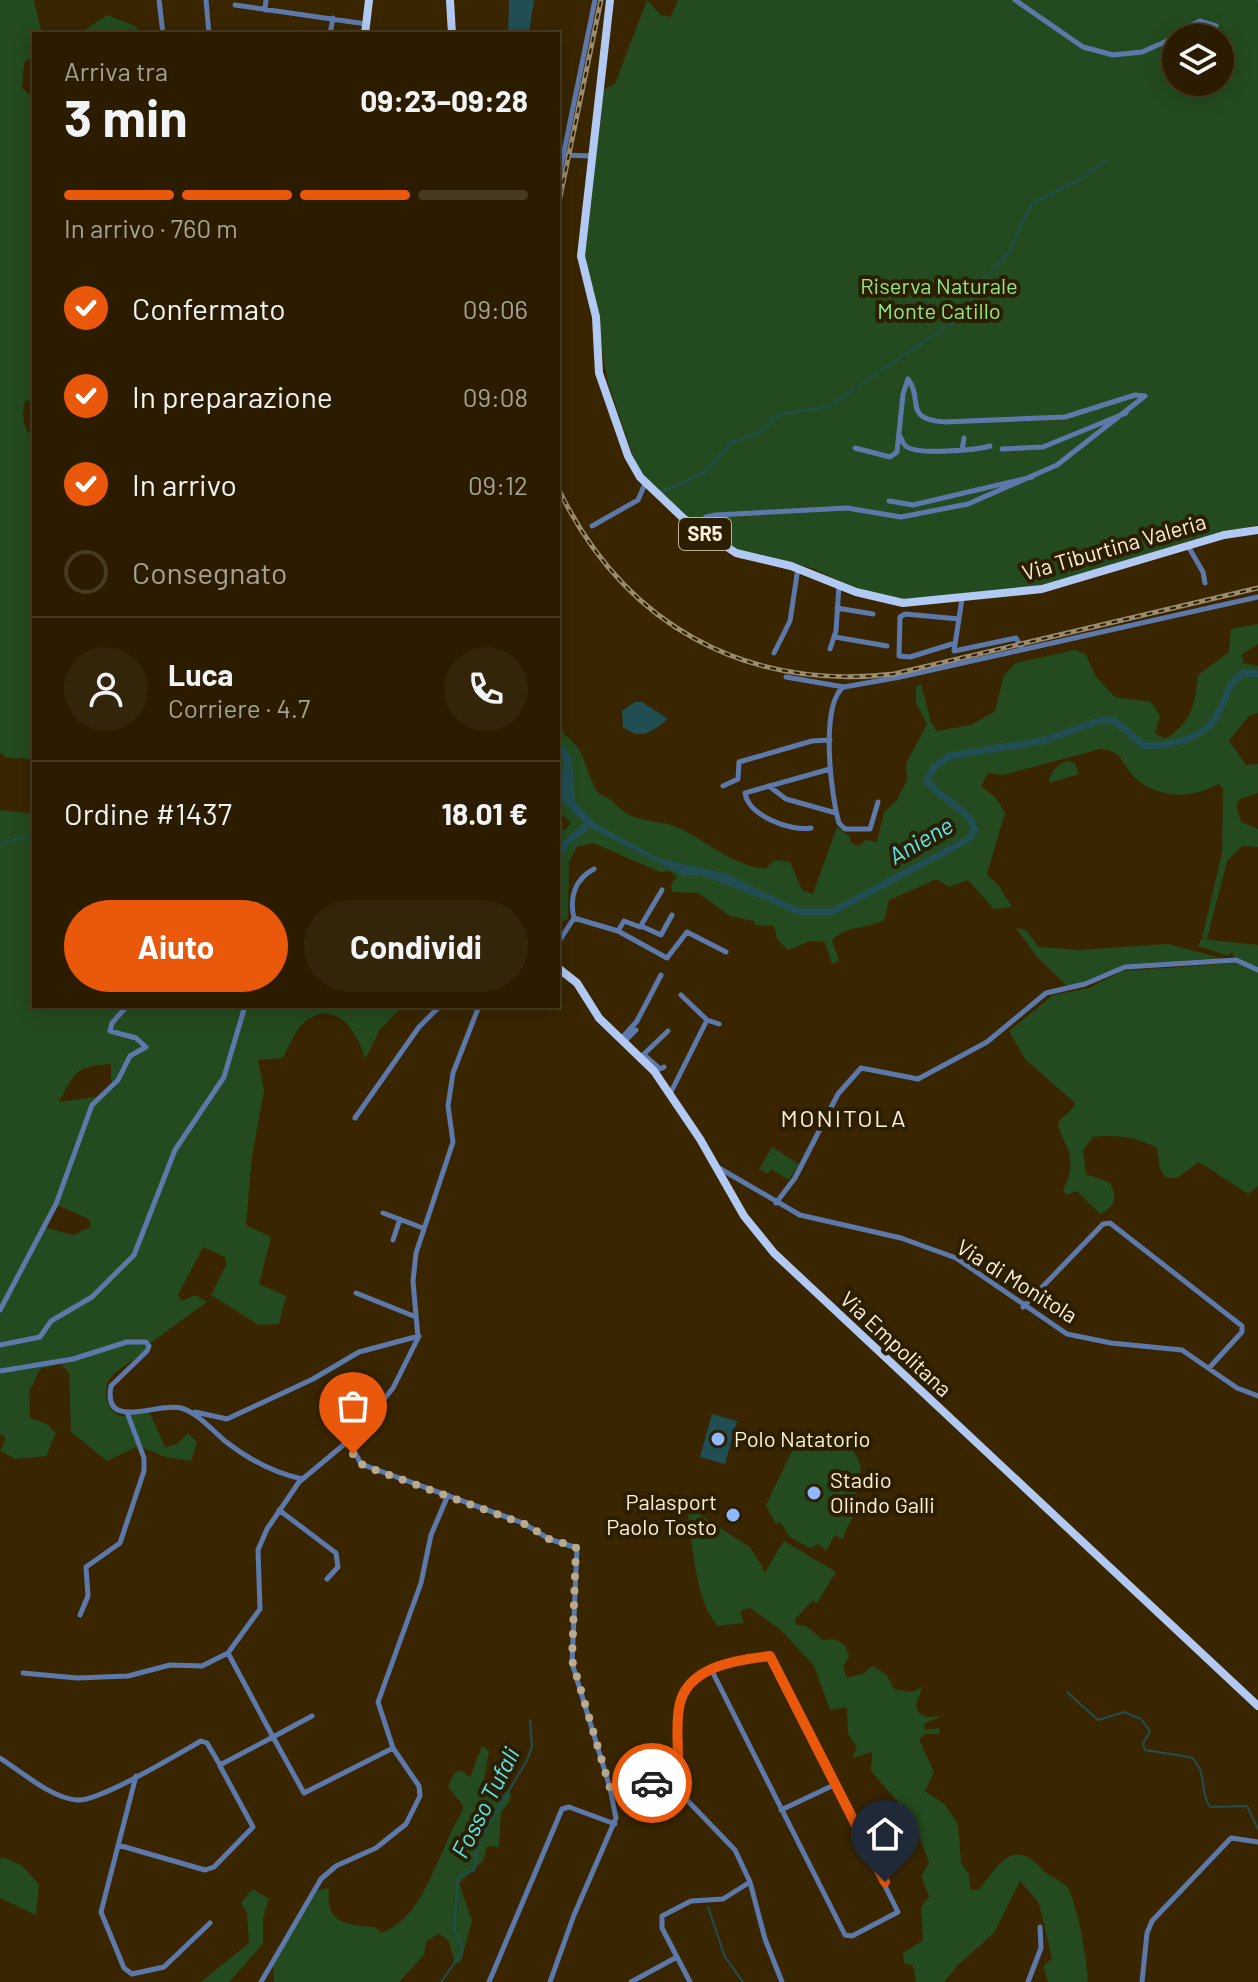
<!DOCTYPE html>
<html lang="it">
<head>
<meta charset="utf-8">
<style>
  body { margin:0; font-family:Barlow,sans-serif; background:#33250a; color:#f1f3f6; height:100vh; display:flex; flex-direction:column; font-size:30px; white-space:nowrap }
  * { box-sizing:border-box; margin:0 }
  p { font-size:26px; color:#a6a199 }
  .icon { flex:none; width:44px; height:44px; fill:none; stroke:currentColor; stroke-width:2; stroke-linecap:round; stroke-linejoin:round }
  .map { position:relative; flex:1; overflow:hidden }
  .panel { position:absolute; left:32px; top:32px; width:528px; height:976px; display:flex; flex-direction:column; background:#2b1c00; border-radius:0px; box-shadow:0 4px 20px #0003,0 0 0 2px #473a22 }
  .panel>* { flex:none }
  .tools { position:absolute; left:1162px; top:24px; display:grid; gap:16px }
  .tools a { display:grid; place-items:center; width:72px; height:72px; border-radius:50%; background:#2b1c00; box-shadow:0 4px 20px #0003,0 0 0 2px #473a22; font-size:40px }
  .pin { position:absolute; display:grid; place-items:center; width:68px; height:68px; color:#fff; margin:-82px -34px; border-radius:50% 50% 50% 0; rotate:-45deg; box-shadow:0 0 8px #0007 }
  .pin .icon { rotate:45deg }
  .courier { position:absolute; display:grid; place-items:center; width:80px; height:80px; margin:-40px; border:6px solid #ea580c; border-radius:50%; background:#fff; color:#222; box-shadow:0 2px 10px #0007 }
  .summary em { font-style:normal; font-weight:700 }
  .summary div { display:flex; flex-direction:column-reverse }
  .summary { display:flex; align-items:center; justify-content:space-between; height:136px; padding:0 32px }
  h1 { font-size:52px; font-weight:700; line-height:60px }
  .bar { display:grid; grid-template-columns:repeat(4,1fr); gap:12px 8px; align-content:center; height:96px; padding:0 32px }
  .bar i { height:10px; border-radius:6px; background:#473a22 }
  .bar .current { background:#ea580c }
  .bar p { grid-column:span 4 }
  .line { display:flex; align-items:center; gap:20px; padding:0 32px; border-top:2px solid #473a22 }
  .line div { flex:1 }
  .round { display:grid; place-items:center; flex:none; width:84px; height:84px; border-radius:42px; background:#33250a }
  ol { padding:0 32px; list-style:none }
  li { display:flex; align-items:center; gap:24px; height:88px }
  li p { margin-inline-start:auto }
  li .icon { padding:8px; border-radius:50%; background:#ea580c; color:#fff; stroke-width:4 }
  li:last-child { color:#a6a199 }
  li i { width:44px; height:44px; border:4px solid #473a22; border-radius:50% }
  .action { display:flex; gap:16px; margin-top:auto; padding:16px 32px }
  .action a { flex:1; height:92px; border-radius:48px; background:#ea580c; color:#fff; font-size:32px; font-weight:700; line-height:92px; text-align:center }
  .action a+a { background:#33250a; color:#f1f3f6 }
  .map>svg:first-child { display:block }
  .green { fill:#244b1f; fill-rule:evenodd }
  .water { fill:#204e52 }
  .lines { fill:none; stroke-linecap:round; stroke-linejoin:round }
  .stream { stroke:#204e52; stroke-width:2 }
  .river { stroke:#204e52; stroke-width:7 }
  .minor { stroke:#5d79ab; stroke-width:5 }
  .major { stroke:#b2caf3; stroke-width:8 }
  .rail-casing { stroke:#9c8c6f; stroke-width:5 }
  .rail { stroke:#2c1e02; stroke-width:2; stroke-dasharray:6; stroke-linecap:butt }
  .done { stroke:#b8aa8f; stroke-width:8; stroke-dasharray:0 14.4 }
  .route { stroke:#ea580c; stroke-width:10 }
  .poi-dot { fill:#91b8fd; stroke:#2c1e02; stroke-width:3 }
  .labels { text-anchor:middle; stroke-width:8; stroke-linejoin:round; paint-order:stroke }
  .shield { fill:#2c1e02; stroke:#beb29b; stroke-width:2 }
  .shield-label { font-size:20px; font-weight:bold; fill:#fdf1dc }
  .park-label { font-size:22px; fill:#92e886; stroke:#2c1e02 }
  .street-label { font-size:22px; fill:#fdf1dc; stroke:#2c1e02 }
  .poi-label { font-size:22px; fill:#fdf1dc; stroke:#2c1e02; text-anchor:start }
  .water-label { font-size:24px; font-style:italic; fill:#56ebf4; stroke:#2c1e02 }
  .neighbourhood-label { font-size:24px; letter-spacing:2px; fill:#fdf1dc; stroke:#2c1e02 }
</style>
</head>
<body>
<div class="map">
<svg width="1258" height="1982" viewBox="0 0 1258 1982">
  <rect width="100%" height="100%" fill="#392600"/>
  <path class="green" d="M0,0h34l8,34h-8v22l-10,7 -2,25 12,10v189l-4,32 4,4v77l-9,1c-4,15 -2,27 9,38v320l-27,-1 -7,-5z
    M647,0l14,15 10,2 7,-17h580v525l-64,14 -126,41 -75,13 -98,7 -42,-13 -41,-19 -74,-17 -58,-39 -42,-42 -30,-87 -23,-130 17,-163 13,-6zM1176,38h44v44h-44z
    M108,15l29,12v7h-51v-5z
    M1258,624v20l-16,10 1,9 15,3v47l-9,3 -20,25 17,24 12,-1v29l-18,6 -4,6 5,17 17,7v18l-16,-1 -15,15 -20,78 -5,-1 20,-85 1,-65 -5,-4c-26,15 -58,15 -82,-5 -15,-14 -12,-29 -36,-30l-97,26 -15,-2 -7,13 15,12 9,15 -18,61 12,12 13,21 -18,2 -26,-29 -19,7 -12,-8 -48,21 -5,20c-19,10 -35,4 -52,20l7,21 -7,3 -7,-22 -15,-1 -22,9 -11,-11 -3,-13 -19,-1 -1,-4 -24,-5 -32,-23 -26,-1 -1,-8 6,-7 -7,-6 -10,1 -67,-29 -16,4 -8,14 -1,58 -10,4v-95l7,2 6,-7 -13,-13v-105l5,28c26,19 19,35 36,61 14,4 18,14 30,21 15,7 35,6 50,13 29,14 53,37 86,41l10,-9 15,2 12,28 11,4 24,-67 13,10v5l9,4 7,-6 11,2 7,-30 13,-12 10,-20 -1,-16 21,-40 -11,-21v-17l5,-2 10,38 6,9 34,-6 24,-14 9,-36 12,-12 59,-13 11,5 10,22 19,20 36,5 9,14 -5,17 10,6c27,-17 30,-33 33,-64l31,-23 2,-23z
    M1069,761l6,2 4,11 -30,9c0,-10 10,-21 20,-22z
    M0,810l34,4v192h369l-23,23 -15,30c-6,-25 -28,-60 -58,-39 -11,7 -18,26 -24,38l-25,2 6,31 -12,65 -6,69 25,12 -12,47 27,12 -7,28 -20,1 -48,-30 15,-30 -1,-8 -22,-10 -25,48 4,6 13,-6 12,7 -61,44 -1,6c-11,8 -29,17 -36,28 -7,13 -2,34 14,36 8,1 18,-4 25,-7l17,38 12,-3 11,-11 9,9 -6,19 -25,-4 -28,-11 -31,15 -36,-29 -2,-59 -8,-9 -21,5 -11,23 1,26 17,6 9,9 -10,23 -30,3 -16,-8 6,-13 -6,-4zM111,1064v16l5,6 -12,10 -45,6c16,-30 17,-36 52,-38zM54,1204l35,15 2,8 -18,8 -30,-8z
    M1016,928l10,2 13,17 40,3 89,-6 53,14 -96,7 -56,23 -32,-31z
    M1201,939l57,6v23l-23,-9 -3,-7 -4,4 -30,-10z
    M1237,963l21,9v214l-10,8 -49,-32 -22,16h-11l-6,-9 -3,-21c-20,-11 -41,-14 -64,-11l-10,13 3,24 24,9c8,15 5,24 -10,31l-23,-23 -11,4 -3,-6c21,-35 -9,-55 -4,-67 4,-7 13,-10 16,-19l-50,-44 -16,-28 44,-36 36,-7 33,-17z
    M772,1147l27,17 -10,16 -18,-11 -3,5 -9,-5z
    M817,1432c45,15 54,32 32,74l6,6 -13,27 -7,-4 -9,16 -7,-7 -9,4 -20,-11 -10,-15 -4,2 -10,-19 34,-71 12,7z
    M697,1513l54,35 14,24 19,-31 52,31 -19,31 -5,-2 -17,18 1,6 10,1 17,14 11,-1 11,6 4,12 -6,10 4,11 17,-5 8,-7 15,9 7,14 18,3 10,-5 -6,19 2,6 9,5 15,-1 -18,8 1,6 15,-2 -1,6h-14l-6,5 15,33 -9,19 20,14 13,19 3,39 8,11 1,15 8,1c9,-9 23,-33 35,-35 14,-3 23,8 32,17 6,5 15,8 21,14 11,11 22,79 22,96h-40l-5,-16 9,-7 -13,-56 -19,-22 -26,52 -35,31 -15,18h-28l-3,-16 -9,-3 -1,-10 20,-13 -2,-32 8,-12 -8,-20 8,-13 -13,-37 -13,-7 -5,-17 -27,-31 1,-19 -20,6 5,-11 -9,-13 -1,-27 -17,3 -16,-44 -33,-36 -31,-22 -10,3 4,12 -26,3c-22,-23 -25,-78 -30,-111z
    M482,1746l7,5 -6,35 16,13 8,-8 4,2 -1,8 -9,11 -2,35 -12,-1 -4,15 -24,22 13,38 -11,40 -6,3 -6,-23 -10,-7 -13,7 -2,14 -25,27h-125l-1,-17 45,-75 11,-2c-4,37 17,36 46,39l6,6c46,-17 56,-82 81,-121l1,-7 -15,-18 6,-14 7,-3 9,8z
    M3,1857l18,8 18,19 -3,31 -36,-17v-39z
    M253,1889l16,10 -6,18v27l-34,38h-28l48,-39 -2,-30 -6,-10z"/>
  <path class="water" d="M509,0h25l-5,34h-21z
    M635,702h7l26,17c-17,13 -26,22 -45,8l-1,-16z
    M558,740l14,17 3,44 20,22 63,35 70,16 31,16 -2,7 -56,-22 -17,1 -97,-50 -29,-29 6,-33z
    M712,1414l25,7 -12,43 -25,-7z"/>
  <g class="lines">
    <path class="stream" d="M1257,0l1,1
      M662,492l43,-20 26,-29 28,-10 21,-19 48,-7 131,-89 25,-39 25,-26 22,-49 48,-24 26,-19
      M0,844l34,-10
      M1067,1692l31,28 26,-8 17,7 9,12 -7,13 2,6c16,3 31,4 47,8 16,15 7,33 18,49l37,-1 11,23
      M708,1907l17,50 18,25
      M441,1982l20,-28 1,-9 -8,-15 4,-53 16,-7 4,-27 49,-83 5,-13 -2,-27"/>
    <path class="river" d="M558,857l6,-12 25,-21
      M753,891l47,21h32l137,-73 6,-10c-9,-23 -35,-29 -48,-49l7,-13 15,-11 93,-15 60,-21 13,1 29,25c25,0 59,-6 73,-31 13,-20 4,-24 26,-42l15,1"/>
    <path class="minor" d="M159,0l4,34
      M206,0l3,34
      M1015,0l68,47 30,8 29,-3 43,-19 31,-7 -16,-5 -8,4
      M235,5l131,19
      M265,10l1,-10
      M330,34l3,-16
      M563,155l28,1
      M558,181l37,-181
      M34,294v9
      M34,418v9
      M900,436c2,4 3,9 7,11 12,8 69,3 83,-1
      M1002,449l41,-2 83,-34
      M962,450l2,-12
      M889,501l24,4 119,-28
      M592,526l46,-26 7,-16
      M696,527l10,-10 10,-2 131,-7 54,9 67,-13 89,-39 88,-69 -10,-1 -70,22 -120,5c-43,-3 -21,-22 -37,-43l-5,15 -6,58 -7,5 -35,-9
      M1188,546l15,26 2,11
      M962,599l-8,52 62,-13 6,11
      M837,608l36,6
      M835,637l52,9
      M952,644l-42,13 -11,-1 1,-39 5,-3 54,5
      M830,649l6,-18 3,-46
      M774,653l16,-32 8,-53
      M786,677l58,10 56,-10 358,-80
      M843,687c-23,20 -12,109 -4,136l6,6h25l8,-27
      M723,786l15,-7 1,-17 73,-21 18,-1
      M769,786l17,13 50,14
      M811,828c-21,4 -63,-13 -66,-35l85,-24
      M574,918c-5,-21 1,-39 20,-49
      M641,926l20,9 11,-20
      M618,931l49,27 20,-26 39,20
      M558,943l16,-25 44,13 6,-10 16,6 22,-37
      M681,995l26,25 12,4
      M479,1006l-26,67 -5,33 5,36 -37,111 -3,28 5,57 -25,50 -39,49 -2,10 9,17 162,59 26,16 28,9 -5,115 38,125 6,30 -42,97 -24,67
      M622,1038l15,-17 24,-46
      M625,1041l11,-11
      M644,1055l16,14 4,-2
      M642,1056l26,-25
      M670,1094l37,-74
      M355,1118l64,-91 21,-21
      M719,1168l81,47 101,23 55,20 111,76 44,9 71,7 55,38 21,8
      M776,1203l19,-25 43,-84 23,-26 57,11 69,-37 59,-49 39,-9 40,-17 111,-7 22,10
      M383,1213l40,15
      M393,1240l7,-21
      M356,1293l60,24
      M1023,1307l80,-83 7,-1 132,103v6l-33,36
      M0,1310l56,-106 36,-99 26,-25 12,-24 16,-9 -10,-9 -26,-7 2,-8 15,-17
      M0,1345l40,-8 11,-16 41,-24 42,-42 41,-105 49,-73 21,-71
      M0,1371l73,-12 54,-17h19l3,4 -2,5 -36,35c-9,46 47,16 70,22 17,5 31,22 44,33 23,18 49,32 77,38
      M195,1412l32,7 86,-40 46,-27 60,-16
      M279,1510l57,43 2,14 -11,12
      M80,1615l8,-19 -2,-29 34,-24 24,-72v-13l-16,-43
      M23,1673l54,5 51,-2 42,-11 32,1 26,-13
      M312,1716l-39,21 31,56 89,-45
      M0,1758c22,14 51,40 77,42 22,2 101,-46 124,-59l6,2 13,22 53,-28 -45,-84 32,-44 -2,-59 9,-21 32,-47 54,-45
      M662,1774l73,76 15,32 -27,17 -32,2 -29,15v12l28,54
      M136,1776l-35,136 23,56 8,6 32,-7 46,-44
      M611,1789l12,8 10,1 43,-36c5,-16 1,-34 2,-51 4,-45 54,-47 89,-55h3l128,256 -46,24 -7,-1 -134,-266
      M781,1810l55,-26
      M118,1845l87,25 9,-3 39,-40 -33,-61
      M750,1882l15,57 17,43
      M261,1982l60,-103 15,-13 40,-18 30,-24 14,-28 -1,-10 -26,-38 -15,-46 43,-119 10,-48 17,-40
      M489,1982l73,-173 7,-2 46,17
      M631,1982l46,-25
      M1028,1982l13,-34 -1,-21
      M1142,1982l5,-49 5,-12 79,-83 27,4"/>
    <path class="major" d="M450,0l2,34
      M610,0l-29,256 15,61 3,56 29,83 12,21 43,41 53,35 55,13 65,26 47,11 139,-14 182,-54 34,-5
      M365,34l4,-34
      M558,968l19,15 22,35 55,53 46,68 44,77 30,37 484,453"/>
    <g class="rail-casing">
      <path id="rail" d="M558,207l43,-207
        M558,488c65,136 186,203 336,186l364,-86"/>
    </g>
    <use href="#rail" class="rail"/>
  </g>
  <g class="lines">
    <path class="done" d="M353,1454l6,9 11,5 157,57 22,14 27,8 -4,113 38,128 20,11 22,-16"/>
    <path class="route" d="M652,1783l26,-24c0,-16 -2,-34 1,-51 6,-41 56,-48 91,-52l115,226"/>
  </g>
  <g class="poi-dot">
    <circle cx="718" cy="1439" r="8"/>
    <circle cx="814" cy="1493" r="8"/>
    <circle cx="733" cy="1515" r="8"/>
  </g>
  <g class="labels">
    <rect class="shield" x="679" y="518" width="52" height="32" rx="6"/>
    <g class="shield-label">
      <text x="705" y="541">SR5</text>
    </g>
    <g class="park-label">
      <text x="939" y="294">Riserva Naturale<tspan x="939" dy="25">Monte Catillo</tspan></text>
    </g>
    <g class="street-label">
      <text transform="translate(1114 547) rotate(-16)" y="8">Via Tiburtina Valeria</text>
      <text transform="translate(1017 1281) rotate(32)" y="8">Via di Monitola</text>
      <text transform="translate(896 1344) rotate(43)" y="8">Via Empolitana</text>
    </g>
    <g class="poi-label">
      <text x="734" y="1447">Polo Natatorio</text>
      <text x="830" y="1488">Stadio<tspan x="830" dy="25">Olindo Galli</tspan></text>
      <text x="717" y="1510" text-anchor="end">Palasport<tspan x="717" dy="25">Paolo Tosto</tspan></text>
    </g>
    <g class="water-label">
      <text transform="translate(921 841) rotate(-30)" y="8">Aniene</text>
      <text transform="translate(486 1803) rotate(-63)" y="8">Fosso Tufali</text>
    </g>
    <g class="neighbourhood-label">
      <text x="844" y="1127">MONITOLA</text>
    </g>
  </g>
</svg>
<div class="tools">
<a><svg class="icon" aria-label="layers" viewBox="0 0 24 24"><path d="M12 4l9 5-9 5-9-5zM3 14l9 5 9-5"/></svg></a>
</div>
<div class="pin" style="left:353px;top:1454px;background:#ea580c"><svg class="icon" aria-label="bag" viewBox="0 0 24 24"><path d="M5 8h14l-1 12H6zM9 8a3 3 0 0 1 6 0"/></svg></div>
<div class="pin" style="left:885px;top:1882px;background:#1f2937"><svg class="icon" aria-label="home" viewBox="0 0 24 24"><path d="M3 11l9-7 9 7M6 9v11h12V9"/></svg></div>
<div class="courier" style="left:652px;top:1783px"><svg class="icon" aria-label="car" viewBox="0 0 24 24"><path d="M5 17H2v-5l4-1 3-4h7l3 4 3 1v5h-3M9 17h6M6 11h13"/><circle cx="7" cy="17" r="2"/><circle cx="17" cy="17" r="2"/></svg></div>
<section class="panel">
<div class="summary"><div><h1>3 min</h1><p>Arriva tra</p></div><em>09:23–09:28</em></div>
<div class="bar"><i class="current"></i><i class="current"></i><i class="current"></i><i></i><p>In arrivo · 760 m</p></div>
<ol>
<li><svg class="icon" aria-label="check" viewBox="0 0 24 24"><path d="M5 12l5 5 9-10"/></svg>Confermato<p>09:06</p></li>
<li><svg class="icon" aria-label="check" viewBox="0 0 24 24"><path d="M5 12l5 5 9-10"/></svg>In preparazione<p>09:08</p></li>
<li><svg class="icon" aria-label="check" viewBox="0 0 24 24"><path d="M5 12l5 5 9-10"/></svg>In arrivo<p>09:12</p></li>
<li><i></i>Consegnato</li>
</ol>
<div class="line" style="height:144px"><a class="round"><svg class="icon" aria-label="person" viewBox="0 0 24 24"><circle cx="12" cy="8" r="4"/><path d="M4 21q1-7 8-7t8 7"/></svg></a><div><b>Luca</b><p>Corriere · 4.7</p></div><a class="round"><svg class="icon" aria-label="phone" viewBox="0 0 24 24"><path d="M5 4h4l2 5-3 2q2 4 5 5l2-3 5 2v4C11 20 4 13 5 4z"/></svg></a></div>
<div class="line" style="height:104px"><div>Ordine #1437</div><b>18.01 €</b></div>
<div class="action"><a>Aiuto</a><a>Condividi</a></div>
</section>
</div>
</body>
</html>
